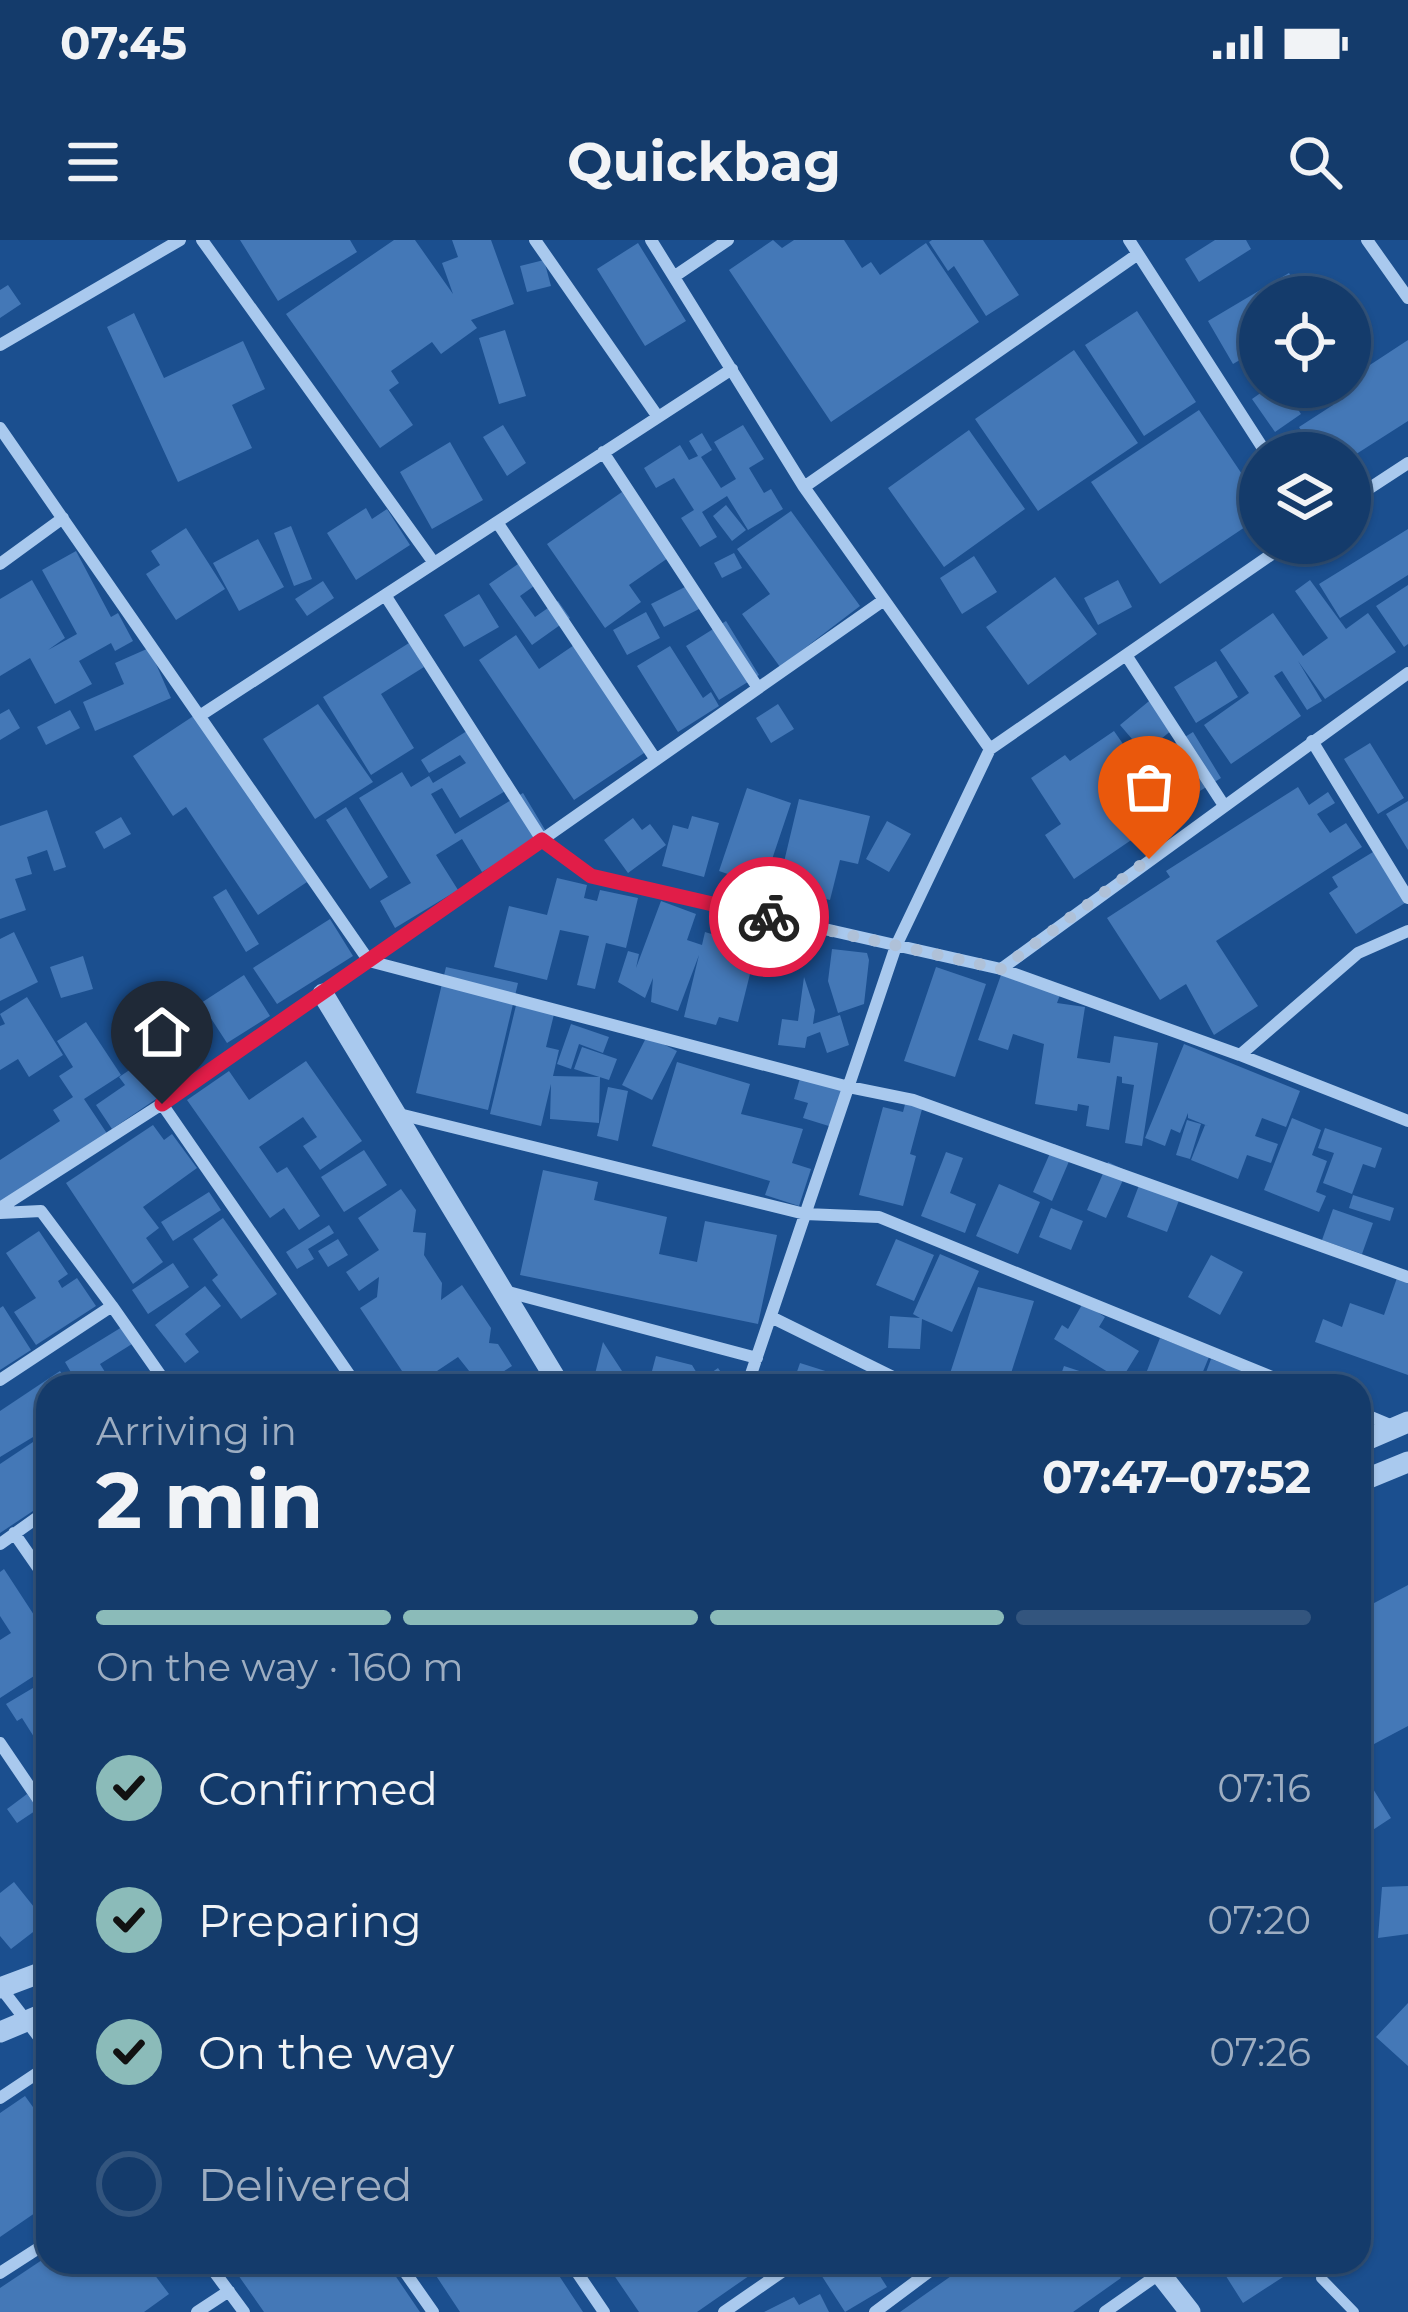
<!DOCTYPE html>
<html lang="en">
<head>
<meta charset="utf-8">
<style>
  body { margin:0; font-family:Montserrat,sans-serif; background:#214673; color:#f1f3f6; height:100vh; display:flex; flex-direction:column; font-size:45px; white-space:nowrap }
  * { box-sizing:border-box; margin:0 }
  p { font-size:39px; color:#9dadc1 }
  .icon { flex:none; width:66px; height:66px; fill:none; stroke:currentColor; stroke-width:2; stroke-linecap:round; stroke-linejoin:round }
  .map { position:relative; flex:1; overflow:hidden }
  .drawer { position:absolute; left:36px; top:1134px; width:1335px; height:900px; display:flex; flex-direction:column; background:#143b6b; border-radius:36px; box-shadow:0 3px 9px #0004,0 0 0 3px #33557e }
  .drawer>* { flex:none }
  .fabs { position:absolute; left:1239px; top:36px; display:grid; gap:24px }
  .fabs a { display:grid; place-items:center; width:132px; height:132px; border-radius:50%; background:#143b6b; box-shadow:0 3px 9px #0004,0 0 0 3px #33557e; font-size:60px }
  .pin { position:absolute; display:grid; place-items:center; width:102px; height:102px; color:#fff; margin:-123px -51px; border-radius:50% 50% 50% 0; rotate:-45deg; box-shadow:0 0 12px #0007 }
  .pin .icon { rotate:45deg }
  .courier { position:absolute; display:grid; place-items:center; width:120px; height:120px; margin:-60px; border:9px solid #e11d48; border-radius:50%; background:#fff; color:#222; box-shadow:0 3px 15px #0007 }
  .headline em { font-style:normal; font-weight:700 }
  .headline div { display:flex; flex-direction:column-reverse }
  .headline { display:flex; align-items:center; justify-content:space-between; height:204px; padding:0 60px }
  h1 { font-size:78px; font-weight:700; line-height:90px }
  .bar { display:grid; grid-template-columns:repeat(4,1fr); gap:18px 12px; align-content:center; height:144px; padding:0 60px }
  .bar i { height:15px; border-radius:9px; background:#33557e }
  .bar .on { background:#8bbbb9 }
  .bar p { grid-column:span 4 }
  ol { padding:0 60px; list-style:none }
  li { display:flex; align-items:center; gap:36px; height:132px }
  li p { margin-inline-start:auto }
  li .icon { padding:12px; border-radius:50%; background:#8bbbb9; color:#111; stroke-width:4 }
  li:last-child { color:#9dadc1 }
  li i { width:66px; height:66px; border:6px solid #33557e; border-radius:50% }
  .status { display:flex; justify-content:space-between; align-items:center; height:84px; padding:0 60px; background:#143b6b; direction:ltr }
  .status svg { height:33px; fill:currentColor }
  header { display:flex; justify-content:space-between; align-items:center; height:156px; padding:0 60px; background:#143b6b; font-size:54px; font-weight:700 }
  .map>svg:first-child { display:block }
  .building { fill:#4478b7 }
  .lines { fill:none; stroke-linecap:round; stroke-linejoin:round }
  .pedestrian { stroke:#a9c9ee; stroke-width:10 }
  .minor { stroke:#a9c9ee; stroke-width:12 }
  .tertiary { stroke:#a9c9ee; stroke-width:21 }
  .done { stroke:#afc1d8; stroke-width:12; stroke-dasharray:0 21.6 }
  .route { stroke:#e11d48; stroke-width:15 }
</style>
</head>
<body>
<div class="status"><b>07:45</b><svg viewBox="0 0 49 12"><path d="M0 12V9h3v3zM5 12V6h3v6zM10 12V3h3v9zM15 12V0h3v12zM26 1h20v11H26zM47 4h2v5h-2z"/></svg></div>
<header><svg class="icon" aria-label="menu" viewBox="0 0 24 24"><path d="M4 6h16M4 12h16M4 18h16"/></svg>Quickbag<svg class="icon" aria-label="search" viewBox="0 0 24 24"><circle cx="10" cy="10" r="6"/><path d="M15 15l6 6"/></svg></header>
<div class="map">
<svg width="1408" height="2072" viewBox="0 0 1408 2072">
  <rect width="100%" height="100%" fill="#1b4f8f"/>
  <path class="building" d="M240,0h110l7,12 -79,49z
    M394,0h21l38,54 -11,-31 16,-6 -6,-17h39l23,64 -43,16 6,8 -36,26 -9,-12 -41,29 8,12 -10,7 24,35 -33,23 -94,-134z
    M773,0l9,8 12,-8h50l18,28 9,-6 9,13 46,-32 53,79 -148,100 -102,-152z
    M932,0h51l36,55 -33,21 -32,-50 -6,5 -19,-29z
    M1215,0h31l5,9 -52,33 -14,-23z
    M638,3l48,78 -41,25 -48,-77z
    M544,20l7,26 -24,6 -7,-26z
    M1289,33l14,24h-43v51l-27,16 -25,-43z
    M8,45l13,19 -21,14v-28z
    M1137,71l59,91 -52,34 -59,-91z
    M134,73l30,65 79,-37 22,48 -33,16 20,43 -74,34 -71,-155z
    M505,90l21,66 -27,8 -20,-66z
    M1408,100v81l-58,37v-5h-34l-17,-26 34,-22 -7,-12 9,-6h15v-9z
    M1074,110l64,93 -100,68 -63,-92z
    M1269,147h14l18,27 -26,18 -23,-33z
    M1199,170l61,91v16l-100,67 -69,-102z
    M503,185l23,38 -19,13 -24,-39z
    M743,185l21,34 -15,9 15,25 7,-4 12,20 -35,21 -21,-34 -25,16 15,25 -17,10 -19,-29 13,-8 -20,-32 -18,10 -12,-20 36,-23 9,15 9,-4 -9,-15 13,-8 10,17 -11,7 20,31 15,-9 -22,-37z
    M969,190l56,79 -81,58 -56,-79z
    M450,202l33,58 -51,29 -32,-57z
    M622,252l46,66 -39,27 12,17 -36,26 -58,-84z
    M726,265l20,25 -14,11 -19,-25z
    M366,268l6,11 15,-10 23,36 -54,35 -29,-47z
    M791,271l69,95 -80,61 -38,-53 28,-20 -33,-45z
    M291,286l21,53 -18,7 -20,-53z
    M186,288l39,61 -49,31 -30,-46 14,-9 -9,-14z
    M1408,289v46l-68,43 -21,-34z
    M258,299l26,48 -45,24 -26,-48z
    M76,311l35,66 7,-4 15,28 -18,10 -4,-8 -32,18 13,23 -37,20 -25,-46 -30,18v-77l32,-19 33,58 -17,12 29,-16 -35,-64z
    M734,313l8,15 -20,10 -8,-15z
    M974,316l23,36 -35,22 -22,-36z
    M518,324l16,22 -14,10 15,21 23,-16 12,17 -38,27 -43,-61z
    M1055,337l42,57 -69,51 -42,-58z
    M1118,340l14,27 -34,18 -14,-27z
    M1310,340l36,49 22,-16 28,39 -71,47 -27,-38 24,40 -15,9 -25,-39 -8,5 27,40 -70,48 -27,-39 45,-32 -29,-43 53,-37 30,43 25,-18 -33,-47z
    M323,341l11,17 -27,18 -12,-17z
    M689,345l12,23 -37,19 -13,-23z
    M1408,345v59l-4,3 -28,-41z
    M479,354l20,33 -35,20 -20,-32z
    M646,372l14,26 -33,17 -14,-25z
    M726,381l33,54 -40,25 -33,-54z
    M516,395l23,34 41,-28 73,106 -79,53 -95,-140z
    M409,403l15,24 -43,27 33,54 -43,27 -48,-78z
    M670,406l33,52 8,-6 8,14 -41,26 -41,-66z
    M149,408l22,50 -76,33 -12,-29 41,-18 -9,-21z
    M1216,421l22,36 -42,26 -22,-36z
    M1154,457l24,28 -34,28 -24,-28z
    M318,464l55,78 -58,37 -52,-80z
    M778,464l16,25 -23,14 -15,-25z
    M9,469l11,19 -20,12v-26z
    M70,470l10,18 -34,17 -9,-18z
    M198,473l109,169 -49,33 -72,-108 -13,9 -40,-60z
    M470,489l37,61 -47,28 -18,-30 -11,6 24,40 68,-41 24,40 -65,39 -20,-33 -26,16 22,35 -63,38 -15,-27 31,-18 -52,-85 43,-26 9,15 18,-11 4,7 33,-20 -6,-8 -31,18 -8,-13z
    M1114,491l57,82 -97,66 -29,-44 16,-11 -30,-46 34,-23 5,6z
    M1193,492l28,46 -39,24 -28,-46z
    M1370,503l34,55 -26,16 -34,-55z
    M1298,547l11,18 19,-13 7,11 -18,11 13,19 16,-10 16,24 -146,94 42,65 -44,29 -28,-51 -26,16 -53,-82 63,-41 -4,-6z
    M747,548l44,15 -28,83 -44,-15z
    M799,559l71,17 -12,48 -18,-4 -10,40 -52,-13z
    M1408,561v49l-22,-36z
    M346,567l42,70 -18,12 -44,-69z
    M47,570l19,57 -12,4 -7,-21 -20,7 5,17 -17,5 11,31 -26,9v-93z
    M692,576l27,7 -15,54 -42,-11 11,-41 15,4z
    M121,577l10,17 -27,15 -9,-17z
    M633,578l9,12 8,-6 16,21 -38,28 -24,-33z
    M887,581l24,13 -22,38 -23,-13z
    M1373,612l32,51 -49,31 -27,-41 9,-6 -6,-10z
    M557,638l30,7 -3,13 13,3 3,-11 38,8 -12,50 -20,-5 -11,46 -18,-4 12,-49 -29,-6 -13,50 -53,-13 15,-61 38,9z
    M226,649l33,55 -13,8 -33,-55z
    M661,661l35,13 -9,26 15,5 3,-13 13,4 5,-20 39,10 -24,96 -19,-5 -3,8 -32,-8 15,-62 -21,56 -27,-9 2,-24 -8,20 -27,-16 10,-31 11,3 -3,14z
    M330,679l23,37 -76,48 -24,-36z
    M14,692l24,50 -38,19v-62z
    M832,709l35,4 2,7 -5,44 -26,9 -10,-32z
    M83,716l10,33 -32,9 -11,-31z
    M446,727l72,16 -30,127 -72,-17z
    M936,727l50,17 -31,93 -51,-16z
    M244,735l26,41 -43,27 -26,-40z
    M1001,735l59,20 -3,8 28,4 -8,51 33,5 4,-27 44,7 -16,103 -17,-3 9,-58 -12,-2v-6l-5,-1 -8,54 -23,-4 3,-20 -11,-2 -1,7 -42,-7 9,-60 -31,-10 -5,16 -30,-10z
    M804,737l11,33 -2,14 27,-9 9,30 -22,8 -7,-21 -13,5 -2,11 -27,-3 4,-26 16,2z
    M27,757l36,58 -34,22 -11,-18 -18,11v-44l5,-2 -5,-10z
    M518,757l38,9 -10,41 13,3 -6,26 47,1 -1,46 -49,-4 1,-35 -10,42 -51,-12z
    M86,782l35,53 -37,24 24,36 -108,69v-44l60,-39 -7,-11 20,-13 -14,-21 14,-9 -16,-26z
    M571,784l38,13 -6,16 -24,-9 -8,25 -14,-5z
    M647,796l30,15 -25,49 -30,-15z
    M1184,804l116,47 -14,36 -24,-9 -7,18 23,8 -7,19 -24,-8 -9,24 -47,-19 14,-35 3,1 -20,-8v-5l-8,20 -9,-4 -6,17 -20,-8z
    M582,807l35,12 -8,21 -35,-11z
    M306,821l56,80 -42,29 -17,-24 14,-9 -14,-20 -44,30 18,26 10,-6 33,49 -21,14 -15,-22 -14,10 -83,-118 42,-29 20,29z
    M677,822l73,22 -9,30 62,15 -11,34 19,6 -12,37 -34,-11 5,-14 -118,-35z
    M140,823l22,32 -50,34 -16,-24 29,-20 -6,-8z
    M800,838l42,12 -10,37 -29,-9 5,-15 -14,-4z
    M608,847l20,4 -10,50 -21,-5z
    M908,853l17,5 -15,56 6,2 -13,50 -44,-11 24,-88 20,5z
    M1292,878l29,12 -9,25 15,6 -11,31 10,4 -7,16 -55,-22z
    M1187,880l14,4 -11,35 -14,-4z
    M153,885l11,15 8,-6 25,34 -54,39 16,21 -13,10 17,24 -30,22 -67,-101z
    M1325,888l57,20 -7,20 -12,-4 -11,30 -29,-11 11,-30 -16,-5z
    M1054,904l19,8 -21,49 -19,-9z
    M364,910l23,35 -43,27 -23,-35z
    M946,912l17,6 -13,35 26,11 -11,29 -44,-17z
    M1108,922l19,9 -21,47 -19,-8z
    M543,930l55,12 -4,18 73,17 -8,37 38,8 8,-41 72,14 -19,89 -238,-49z
    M1141,940l40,15 -14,37 -40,-15z
    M999,944l41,18 -22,52 -42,-18z
    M401,949l15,21 -3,22 13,1 -2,22 18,28 -1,17 21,-15 29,43 -2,15 9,1 14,22 -31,20 -23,-29 -21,14 18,1 -16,11 -6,-9 -21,12 -52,-78 17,-11 2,-20 -20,14 -13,-19 33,-22 -21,-32z
    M209,952l12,18 -48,31 -12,-19z
    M1353,955l41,13 -4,13 -41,-13z
    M1051,968l32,13 -12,29 -32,-13z
    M1333,969l40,14 -11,31 -40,-14z
    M223,978l54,76 -36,25 -29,-39 6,-5 -25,-36z
    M329,985l5,8 -26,16 6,10 -17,10 -11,-17z
    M39,991l29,43 -10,7 4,7 15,-10 19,28 -60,39 -22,-33 22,-14 -30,-45z
    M338,999l10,16 -20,12 -10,-16z
    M896,999l38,16 -20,46 -38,-16z
    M940,1014l39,17 -27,61 -30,-13 -2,30 -32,-1 2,-32 30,2 -7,-4z
    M1211,1015l32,17 -23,43 -32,-18z
    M173,1023l16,24 -41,27 -16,-24z
    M1398,1035l10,4v96l-93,-33 8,-23 19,8 8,-24 34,12z
    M205,1046l16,20 -36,28 14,18 -14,11 -30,-38z
    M978,1047l56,14 -27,85h-61z
    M1083,1063l22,14 -6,10 40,24 -18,29 -67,-41 8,-14 6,4z
    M3,1066l28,44 -31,20v-62z
    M122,1087l10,17 -32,20 10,16 -10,6h-21l-14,-24z
    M1160,1098l49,19 -12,29h-56z
    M603,1102l19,29 17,4 7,11h-54z
    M656,1116l36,9 9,15 17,-12 12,18h-82z
    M1211,1119l47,17 -1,4 15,6h-71z
    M800,1123l38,12 -4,11h-42z
    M1064,1126l58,19v1h-65z
    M60,1131l10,15h-22v42l-48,29v-46z
    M48,1192v69l-48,32v-69z
    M4,1329l30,46 14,-9v33l-10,7 10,21 -48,31v-58l11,-7 -11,-17v-44z
    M1408,1345v141l-49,26v-127l8,-4 -6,-11z
    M48,1439v49l-14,9 -12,-19 -5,3 -11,-17z
    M1362,1531l29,47 -32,21v-67z
    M27,1554l11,15 -21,14 -10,-14z
    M14,1642l32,40 -35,27 -11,-13v-43z
    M1408,1646v48l-30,4 4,-51z
    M1408,1763v63l-32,-29z
    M25,1856l23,32v76l-48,33v-124z
    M48,2016v6h97l24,32 -25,18h-144v-24z
    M229,2022h157l34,50h-156z
    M427,2022h123l33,50h-123z
    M605,2022h164l-72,50h-58z
    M824,2022h47l16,25 -42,25 -29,-45z
    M971,2022h137l13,16 -48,34h-173z
    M1217,2022l35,1 54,-1 -63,41z
    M820,2054l9,18h-65l30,-15 5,8z"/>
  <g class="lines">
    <path class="pedestrian" d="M1321,2038l33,34"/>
    <path class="minor" d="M202,0l232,323
      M535,0l123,177
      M651,0l153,247 186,262 298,-206
      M1129,0l137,213
      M1367,0l41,58
      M675,36l53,-36
      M0,105l180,-105
      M0,188l369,533 -207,143 -162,104
      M603,212l155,236
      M804,247l334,-233
      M1350,261l58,-38
      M497,282l159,238
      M0,324l63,-46
      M385,355l157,245 49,36 410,93 239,86 168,66
      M884,360l-515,361 480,126 64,13 495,177
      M1126,415l97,149
      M201,475l531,-346
      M1312,501l96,157
      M1001,729l407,-296
      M1240,815l118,-102 50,-22
      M162,864l195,282
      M395,873l410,101 74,3 415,169
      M0,973l41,-2 71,95
      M504,1051l253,67
      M771,1077l140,69
      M0,1140l112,-74 56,80
      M747,1146l149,-440 94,-197
      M1359,1172l36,15
      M14,1293l34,49
      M0,1304l48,-34
      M0,1503l48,71
      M1,1748l47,61
      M0,1858l48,-32
      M207,2022l37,50
      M398,2022l35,50
      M570,2022l34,50
      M0,2033l48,-31
      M197,2072l32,-21
      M724,2072l72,-50
      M875,2072l67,-50
      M1105,2072l54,-38"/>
    <path class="tertiary" d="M323,754l237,392
      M1359,1203l49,-21
      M1359,1242l49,-20
      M0,1748l48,-18
      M0,1792l48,-20
      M1151,2022l39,50"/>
  </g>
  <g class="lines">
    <path class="done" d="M769,677l232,52 148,-110"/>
    <path class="route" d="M162,864l380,-264 49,36 178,41"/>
  </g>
</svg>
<div class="fabs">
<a><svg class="icon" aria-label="locate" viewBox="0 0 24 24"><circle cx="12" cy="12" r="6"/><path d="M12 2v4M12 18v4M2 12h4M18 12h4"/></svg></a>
<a><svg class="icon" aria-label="layers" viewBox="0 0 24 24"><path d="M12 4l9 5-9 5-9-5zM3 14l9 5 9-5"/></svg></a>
</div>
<div class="pin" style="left:1149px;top:619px;background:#ea580c"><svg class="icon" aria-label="bag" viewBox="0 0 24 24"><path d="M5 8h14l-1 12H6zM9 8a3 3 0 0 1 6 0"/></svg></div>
<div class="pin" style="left:162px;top:864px;background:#1f2937"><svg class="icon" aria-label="home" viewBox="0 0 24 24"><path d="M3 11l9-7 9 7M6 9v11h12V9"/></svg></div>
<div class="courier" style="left:769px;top:677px"><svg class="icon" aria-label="bike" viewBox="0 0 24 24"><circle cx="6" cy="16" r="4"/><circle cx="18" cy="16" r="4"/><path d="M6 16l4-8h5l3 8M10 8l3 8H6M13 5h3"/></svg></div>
<section class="drawer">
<div class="headline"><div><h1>2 min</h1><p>Arriving in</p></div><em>07:47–07:52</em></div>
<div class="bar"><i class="on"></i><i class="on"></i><i class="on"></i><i></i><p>On the way · 160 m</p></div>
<ol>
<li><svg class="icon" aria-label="check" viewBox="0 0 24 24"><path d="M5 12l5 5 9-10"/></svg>Confirmed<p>07:16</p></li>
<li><svg class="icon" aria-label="check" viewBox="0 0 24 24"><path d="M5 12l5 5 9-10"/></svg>Preparing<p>07:20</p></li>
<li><svg class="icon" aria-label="check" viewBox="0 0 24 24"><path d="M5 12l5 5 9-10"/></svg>On the way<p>07:26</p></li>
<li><i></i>Delivered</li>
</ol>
</section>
</div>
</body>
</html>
